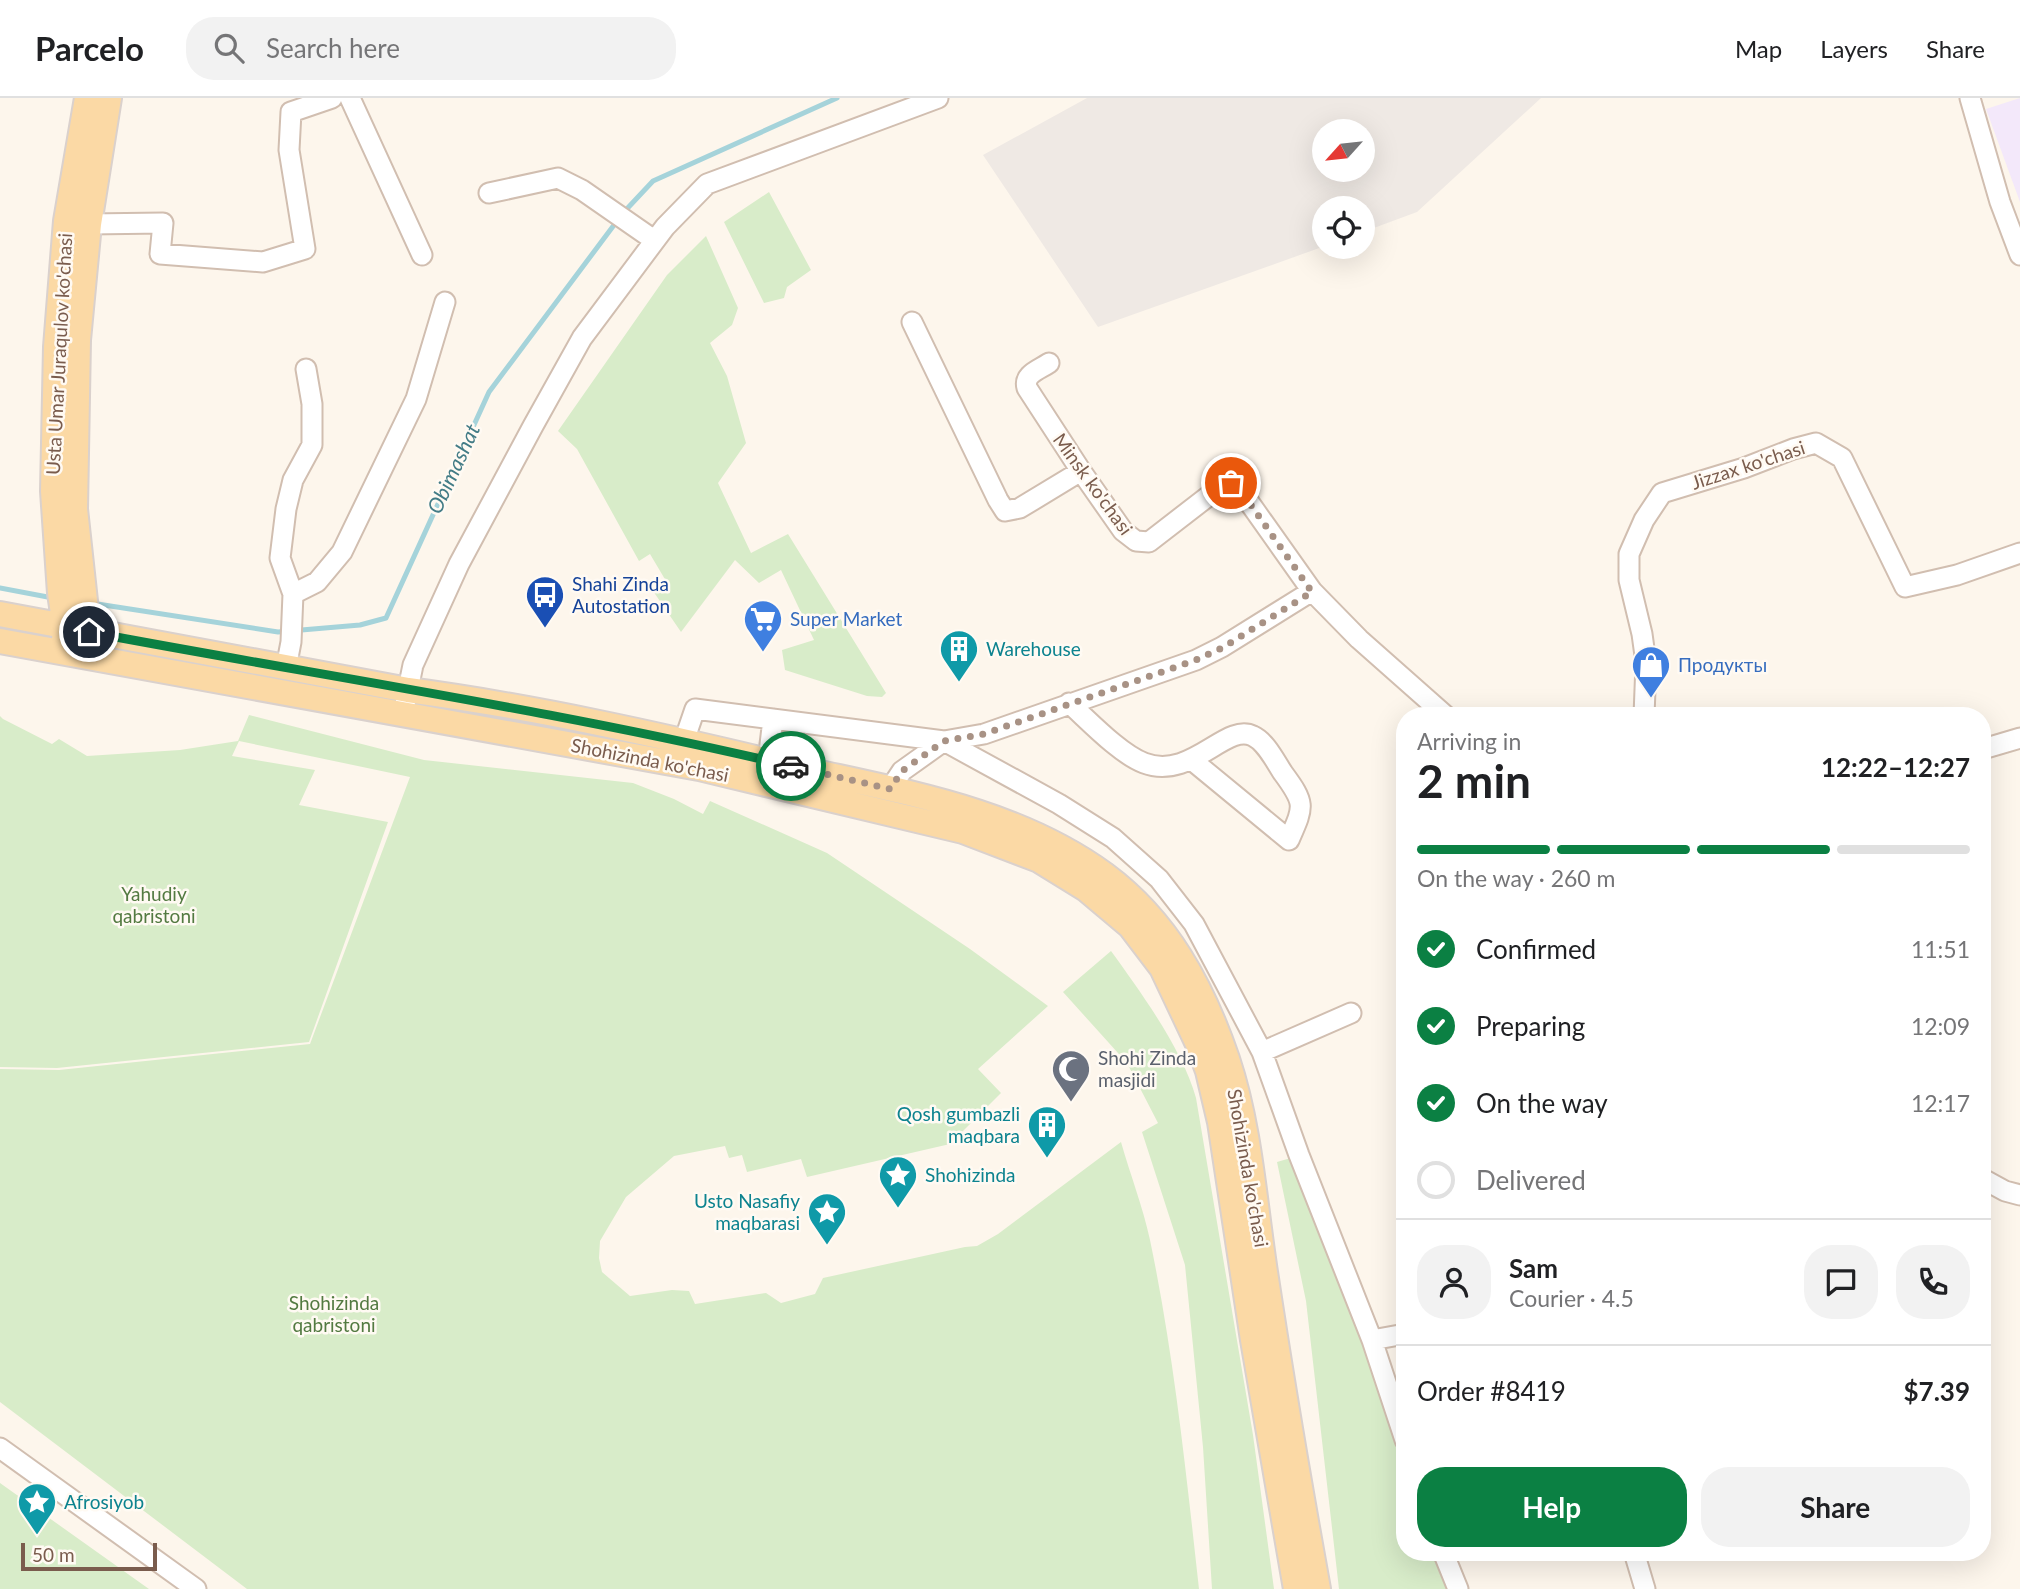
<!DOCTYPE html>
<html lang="en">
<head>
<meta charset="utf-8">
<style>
  body { margin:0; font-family:Lato,sans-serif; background:#f2f2f2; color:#202124; height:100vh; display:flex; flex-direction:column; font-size:26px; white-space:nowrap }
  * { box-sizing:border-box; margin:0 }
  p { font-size:23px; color:#757577 }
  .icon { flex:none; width:38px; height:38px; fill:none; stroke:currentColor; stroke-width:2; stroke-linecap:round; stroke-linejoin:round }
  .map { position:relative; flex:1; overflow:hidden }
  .sheet { position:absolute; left:1396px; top:609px; width:595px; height:854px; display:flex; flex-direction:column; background:#fff; border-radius:28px; box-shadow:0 7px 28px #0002 }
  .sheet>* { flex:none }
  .needle { width:46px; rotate:243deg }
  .tools { position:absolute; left:1312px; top:21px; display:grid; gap:14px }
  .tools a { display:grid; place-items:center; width:63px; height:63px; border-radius:50%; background:#fff; box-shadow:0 7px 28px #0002; font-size:35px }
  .scale { position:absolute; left:21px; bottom:18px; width:136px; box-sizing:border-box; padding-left:7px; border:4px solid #7a5c4d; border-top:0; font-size:19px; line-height:24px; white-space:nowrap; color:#7a5c4d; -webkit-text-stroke:5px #fffaf3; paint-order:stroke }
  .pin { position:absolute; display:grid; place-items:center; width:60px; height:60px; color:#fff; margin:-30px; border:4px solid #fff; border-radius:50%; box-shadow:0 2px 7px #0007 }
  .courier { position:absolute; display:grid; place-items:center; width:70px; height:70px; margin:-35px; border:5px solid #0b8043; border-radius:50%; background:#fff; color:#222; box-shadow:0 2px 9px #0007 }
  .summary em { font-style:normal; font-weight:700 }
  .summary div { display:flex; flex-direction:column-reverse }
  .summary { display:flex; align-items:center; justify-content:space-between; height:119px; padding:0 21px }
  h1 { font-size:46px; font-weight:700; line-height:52px }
  .bar { display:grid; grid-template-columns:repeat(4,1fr); gap:10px 7px; align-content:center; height:84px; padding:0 21px }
  .bar i { height:9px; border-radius:5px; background:#e0e0e0 }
  .bar .active { background:#0b8043 }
  .bar p { grid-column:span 4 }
  .line { display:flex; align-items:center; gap:18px; padding:0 21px; border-top:2px solid #e0e0e0 }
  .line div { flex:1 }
  .round { display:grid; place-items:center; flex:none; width:74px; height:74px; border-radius:28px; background:#f2f2f2 }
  ol { padding:0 21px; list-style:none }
  li { display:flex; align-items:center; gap:21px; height:77px }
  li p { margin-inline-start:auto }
  li .icon { padding:7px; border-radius:50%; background:#0b8043; color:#fff; stroke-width:4 }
  li:last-child { color:#757577 }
  li i { width:38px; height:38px; border:4px solid #e0e0e0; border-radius:50% }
  .action { display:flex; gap:14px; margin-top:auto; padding:14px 21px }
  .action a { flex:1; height:80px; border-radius:28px; background:#0b8043; color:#fff; font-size:28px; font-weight:700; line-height:80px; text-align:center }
  .action a+a { background:#f2f2f2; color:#202124 }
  header { display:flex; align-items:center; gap:42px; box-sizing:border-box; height:98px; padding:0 35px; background:#fff; border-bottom:2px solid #e0e0e0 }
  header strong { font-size:33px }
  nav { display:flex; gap:38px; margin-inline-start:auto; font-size:24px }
  .search { width:490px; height:63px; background:#f2f2f2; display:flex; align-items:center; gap:18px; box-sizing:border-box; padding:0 24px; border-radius:28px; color:#757577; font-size:26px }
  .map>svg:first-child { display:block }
  .industrial { fill:#efe9e4; fill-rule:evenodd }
  .education { fill:#f3e8fa }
  .green { fill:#d8ecc9 }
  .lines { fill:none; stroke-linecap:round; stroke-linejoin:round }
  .stream { stroke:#a5d3da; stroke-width:5 }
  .minor-casing { stroke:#d1beb0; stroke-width:23 }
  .major-casing { stroke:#dad1cd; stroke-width:28 }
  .minor { stroke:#fff; stroke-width:19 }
  .major { stroke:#fbd9a5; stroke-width:24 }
  .done { stroke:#a89285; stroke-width:7; stroke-dasharray:0 12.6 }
  .route { stroke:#0b8043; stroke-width:9 }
  .labels { text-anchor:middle; stroke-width:5; stroke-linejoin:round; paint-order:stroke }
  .street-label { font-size:19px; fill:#7a5c4d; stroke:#fffaf3 }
  .transit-label { font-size:19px; fill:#164399; stroke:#fffaf3; text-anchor:start }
  .shop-label { font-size:19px; fill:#366cbe; stroke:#fffaf3; text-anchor:start }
  .culture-label { font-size:19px; fill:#0d838f; stroke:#fffaf3; text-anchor:start }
  .park-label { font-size:19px; fill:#537a41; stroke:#fffaf3 }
  .worship-label { font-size:19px; fill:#5b616d; stroke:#fffaf3; text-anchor:start }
  .water-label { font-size:21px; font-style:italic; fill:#437c86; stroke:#fffaf3 }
</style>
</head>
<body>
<header>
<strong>Parcelo</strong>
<div class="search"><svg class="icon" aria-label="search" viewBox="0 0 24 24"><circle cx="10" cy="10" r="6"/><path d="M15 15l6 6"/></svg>Search here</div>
<nav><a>Map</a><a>Layers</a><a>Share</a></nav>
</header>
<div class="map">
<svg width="2020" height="1491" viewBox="0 0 2020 1491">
  <rect width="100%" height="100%" fill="#fdf6ec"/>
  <path class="industrial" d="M1087,0h454l-124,114 -54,20v-24h-38v38l-227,81 -115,-172zM1325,33h38v39h-38z"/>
  <path class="education" d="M2020,0v104l-34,-93z"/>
  <path class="green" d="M769,94l42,78 -24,17 -3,11 -20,5 -40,-81z
    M706,138l32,72 -6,17 -22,18 17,33 19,67 -28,40 33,70 37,-19 98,159 -4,4 -15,-1 -82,-26 -3,-20 32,-10 -33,-70 -22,13 -24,-23 -54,72 -30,-44 15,-7 -16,-27 -11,7 -62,-112 -19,-18 109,-156z
    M249,617l175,45 209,23 41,16 29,15 7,-13 117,52 143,96 78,57 -70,63 23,24 -51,51 -143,33 -6,-18 -54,13 -5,-17 -13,3 -4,-12 -51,10 -48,41 -26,44 -1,17 3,14 28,24 42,-6 17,1 6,13 71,-11 15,10 34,-9 8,-16 142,-31 12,-1 21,-12 123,-92c9,32 22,65 29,98 24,115 36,232 49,349h-952l-247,-187v-333l59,1 251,-26 100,-267 -171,-36 -7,15 83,14 -16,35 89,17 -79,220 -252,26 -57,-1v-351l3,3 49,25 7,-5 28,17 93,-6 58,-9z
    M1111,853c29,40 72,99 85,147l57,337 21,154h-62l-9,-142 -18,-182 -43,-133 16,-9 -31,-60 -64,-71z
    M1301,1057l104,288v109h38l13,37h-117l-33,-288 -29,-139z
    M0,1385l149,106h-149z"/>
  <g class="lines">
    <path class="stream" d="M623,115l30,-32 184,-83
      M0,490l53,10
      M91,505l187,29 82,-7 26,-7 103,-226 128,-171"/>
    <g class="minor-casing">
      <path id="minor" d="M350,0l72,157
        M1970,0l30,104 20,53
        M489,95l69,-15 24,12 72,50
        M89,126l74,-1 -3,31 103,8 42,-13 -16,-99 2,-38 41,-14
        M912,224l86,178 7,11 15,-3 61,-37
        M1049,265c-10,7 -26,11 -22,25l54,83 42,60 13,10 13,1 75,-58 7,-1 8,5 73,103 47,48 87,77
        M293,496l-13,-36 6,-49 7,-29 19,-35v-41l-6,-35
        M286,570l5,-26 2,-48 24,-12 25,-30 74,-153 29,-97
        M1069,605c20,18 51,51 75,60 47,18 82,-41 109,-27 13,6 22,25 30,37 23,31 21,33 6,67l-96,-79
        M405,606l8,-39 46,-101 74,-138 49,-88 83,-111 42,-43 231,-86
        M1644,618l2,-53 -4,-29 -13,-54v-26l15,-34 18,-27 82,-25 49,-19 23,-6 26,15 63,129 52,-12 63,-22
        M684,643l11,-32 249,32 115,63 54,34 46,41 35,45 68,128 37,103 73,185 33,100
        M1983,651l37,-11
        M768,663l5,-42
        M890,691l12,-18 42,-30 40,-7 212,-74 26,-13 90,-56
        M1262,954l89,-39
        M1983,1081l22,12 15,4
        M1372,1242l33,-6
        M0,1350l196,141
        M1443,1454l15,37
        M1634,1454l11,37"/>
    </g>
    <g class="major-casing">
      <path id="major" d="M0,516l408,76c128,17 256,46 381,76 108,25 225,42 316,109 62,46 97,111 122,184 23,69 27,141 38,213 16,106 34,212 53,317
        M64,542l1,-13 -5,-34 -7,-102 3,-144 10,-126 21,-123
        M0,543l699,127 264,63 76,29 47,29 44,37 32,42 36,76 10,27 12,51 33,218 43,249
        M90,549l-15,-138 3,-169 11,-116 20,-126"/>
    </g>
    <use href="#minor" class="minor"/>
    <use href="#major" class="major"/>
  </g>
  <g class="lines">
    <path class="done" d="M791,668l99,23 12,-18 42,-30 40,-7 212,-74 26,-12 90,-56 -73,-104 -8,-5"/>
    <path class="route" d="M89,534c234,44 470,79 702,134"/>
  </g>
  <defs>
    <g id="bus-pin" transform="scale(2.0125)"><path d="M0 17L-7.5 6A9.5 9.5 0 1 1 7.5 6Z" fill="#1a4fb4" stroke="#fffaf3"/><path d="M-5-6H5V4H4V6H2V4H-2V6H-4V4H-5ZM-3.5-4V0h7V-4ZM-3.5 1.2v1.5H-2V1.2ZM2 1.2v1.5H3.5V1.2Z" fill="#fff"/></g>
    <g id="supermarket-pin" transform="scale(2.0125)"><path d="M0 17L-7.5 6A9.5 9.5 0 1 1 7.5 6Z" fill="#3f7fe0" stroke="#fffaf3"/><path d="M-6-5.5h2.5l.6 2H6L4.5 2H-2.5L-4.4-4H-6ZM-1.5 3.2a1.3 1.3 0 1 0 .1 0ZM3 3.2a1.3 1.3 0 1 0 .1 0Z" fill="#fff"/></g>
    <g id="building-pin" transform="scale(2.0125)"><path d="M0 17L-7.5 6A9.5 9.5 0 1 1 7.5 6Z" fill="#0f9aa8" stroke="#fffaf3"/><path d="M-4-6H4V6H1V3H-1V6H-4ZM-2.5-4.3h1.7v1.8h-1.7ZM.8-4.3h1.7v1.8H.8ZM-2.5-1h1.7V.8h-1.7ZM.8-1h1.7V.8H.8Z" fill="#fff"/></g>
    <g id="shop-pin" transform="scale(2.0125)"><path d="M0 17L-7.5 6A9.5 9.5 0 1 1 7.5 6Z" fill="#3f7fe0" stroke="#fffaf3"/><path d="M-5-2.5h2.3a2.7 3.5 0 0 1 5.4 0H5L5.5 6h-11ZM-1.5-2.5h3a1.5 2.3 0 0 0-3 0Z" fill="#fff"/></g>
    <g id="mosque-pin" transform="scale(2.0125)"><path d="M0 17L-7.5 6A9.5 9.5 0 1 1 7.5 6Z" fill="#6b7280" stroke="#fffaf3"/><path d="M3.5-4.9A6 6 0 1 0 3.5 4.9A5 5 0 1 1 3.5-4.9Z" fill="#fff"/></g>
    <g id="sight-pin" transform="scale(2.0125)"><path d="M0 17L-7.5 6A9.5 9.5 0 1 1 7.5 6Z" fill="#0f9aa8" stroke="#fffaf3"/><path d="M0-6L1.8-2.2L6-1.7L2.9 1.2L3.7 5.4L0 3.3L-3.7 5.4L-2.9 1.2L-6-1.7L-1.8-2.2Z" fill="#fff"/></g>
  </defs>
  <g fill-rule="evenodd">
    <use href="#bus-pin" x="545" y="497"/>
    <use href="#supermarket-pin" x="763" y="521"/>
    <use href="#building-pin" x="959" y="551"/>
    <use href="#shop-pin" x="1651" y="567"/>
    <use href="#mosque-pin" x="1071" y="971"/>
    <use href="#building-pin" x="1047" y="1027"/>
    <use href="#sight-pin" x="898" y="1077"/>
    <use href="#sight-pin" x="827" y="1114"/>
    <use href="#sight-pin" x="37" y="1404"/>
  </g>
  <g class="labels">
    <g class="street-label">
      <text transform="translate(59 256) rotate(-87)" y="7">Usta Umar Juraqulov ko'chasi</text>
      <text transform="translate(1748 367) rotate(-18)" y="7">Jizzax ko'chasi</text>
      <text transform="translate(1093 386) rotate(54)" y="7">Minsk ko'chasi</text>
      <text transform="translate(650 662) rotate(11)" y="7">Shohizinda ko'chasi</text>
      <text transform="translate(1248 1070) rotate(80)" y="7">Shohizinda ko'chasi</text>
    </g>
    <g class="transit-label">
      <text x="572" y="493">Shahi Zinda<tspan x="572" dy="22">Autostation</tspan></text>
    </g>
    <g class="shop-label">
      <text x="790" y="528">Super Market</text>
      <text x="1678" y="574">Продукты</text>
    </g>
    <g class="culture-label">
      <text x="986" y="558">Warehouse</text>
      <text x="1020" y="1023" text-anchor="end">Qosh gumbazli<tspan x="1020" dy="22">maqbara</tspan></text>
      <text x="925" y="1084">Shohizinda</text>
      <text x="800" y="1110" text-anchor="end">Usto Nasafiy<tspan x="800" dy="22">maqbarasi</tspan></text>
      <text x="64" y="1411">Afrosiyob</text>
    </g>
    <g class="park-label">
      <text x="154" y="803">Yahudiy<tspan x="154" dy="22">qabristoni</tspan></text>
      <text x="334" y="1212">Shohizinda<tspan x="334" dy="22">qabristoni</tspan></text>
    </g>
    <g class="worship-label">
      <text x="1098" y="967">Shohi Zinda<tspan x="1098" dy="22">masjidi</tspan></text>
    </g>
    <g class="water-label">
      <text transform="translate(454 371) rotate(-65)" y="7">Obimashat</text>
    </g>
  </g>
</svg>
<div class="tools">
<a><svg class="needle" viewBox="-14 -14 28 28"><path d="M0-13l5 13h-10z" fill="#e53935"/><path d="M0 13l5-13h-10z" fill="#757577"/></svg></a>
<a><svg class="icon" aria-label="locate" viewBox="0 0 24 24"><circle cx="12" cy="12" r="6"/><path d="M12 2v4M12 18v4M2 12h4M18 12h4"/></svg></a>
</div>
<div class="scale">50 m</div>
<div class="pin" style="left:1231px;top:385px;background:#ea580c"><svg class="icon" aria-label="bag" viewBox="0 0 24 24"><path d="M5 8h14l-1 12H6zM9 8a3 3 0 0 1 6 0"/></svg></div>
<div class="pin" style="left:89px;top:534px;background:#1f2937"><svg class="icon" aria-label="home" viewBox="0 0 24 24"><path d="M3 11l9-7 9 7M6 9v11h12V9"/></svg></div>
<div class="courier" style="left:791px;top:668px"><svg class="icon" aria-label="car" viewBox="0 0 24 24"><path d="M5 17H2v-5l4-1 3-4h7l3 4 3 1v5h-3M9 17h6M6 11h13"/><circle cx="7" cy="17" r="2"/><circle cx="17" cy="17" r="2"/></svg></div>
<section class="sheet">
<div class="summary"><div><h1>2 min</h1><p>Arriving in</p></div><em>12:22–12:27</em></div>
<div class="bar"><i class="active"></i><i class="active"></i><i class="active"></i><i></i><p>On the way · 260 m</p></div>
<ol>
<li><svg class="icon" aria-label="check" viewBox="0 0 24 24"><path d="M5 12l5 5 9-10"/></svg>Confirmed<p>11:51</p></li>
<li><svg class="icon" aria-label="check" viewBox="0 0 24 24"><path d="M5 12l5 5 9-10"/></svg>Preparing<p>12:09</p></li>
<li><svg class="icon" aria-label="check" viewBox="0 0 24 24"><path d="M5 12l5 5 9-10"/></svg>On the way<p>12:17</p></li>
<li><i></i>Delivered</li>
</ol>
<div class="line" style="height:126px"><a class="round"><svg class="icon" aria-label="person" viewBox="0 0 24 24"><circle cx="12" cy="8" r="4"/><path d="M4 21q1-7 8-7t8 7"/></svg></a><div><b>Sam</b><p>Courier · 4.5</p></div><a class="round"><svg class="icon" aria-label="chat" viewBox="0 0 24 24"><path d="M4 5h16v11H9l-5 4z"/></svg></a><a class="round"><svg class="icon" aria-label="phone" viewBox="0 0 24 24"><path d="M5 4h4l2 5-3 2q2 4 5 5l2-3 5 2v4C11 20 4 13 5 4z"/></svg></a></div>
<div class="line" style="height:91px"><div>Order #8419</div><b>$7.39</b></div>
<div class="action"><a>Help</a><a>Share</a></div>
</section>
</div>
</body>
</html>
